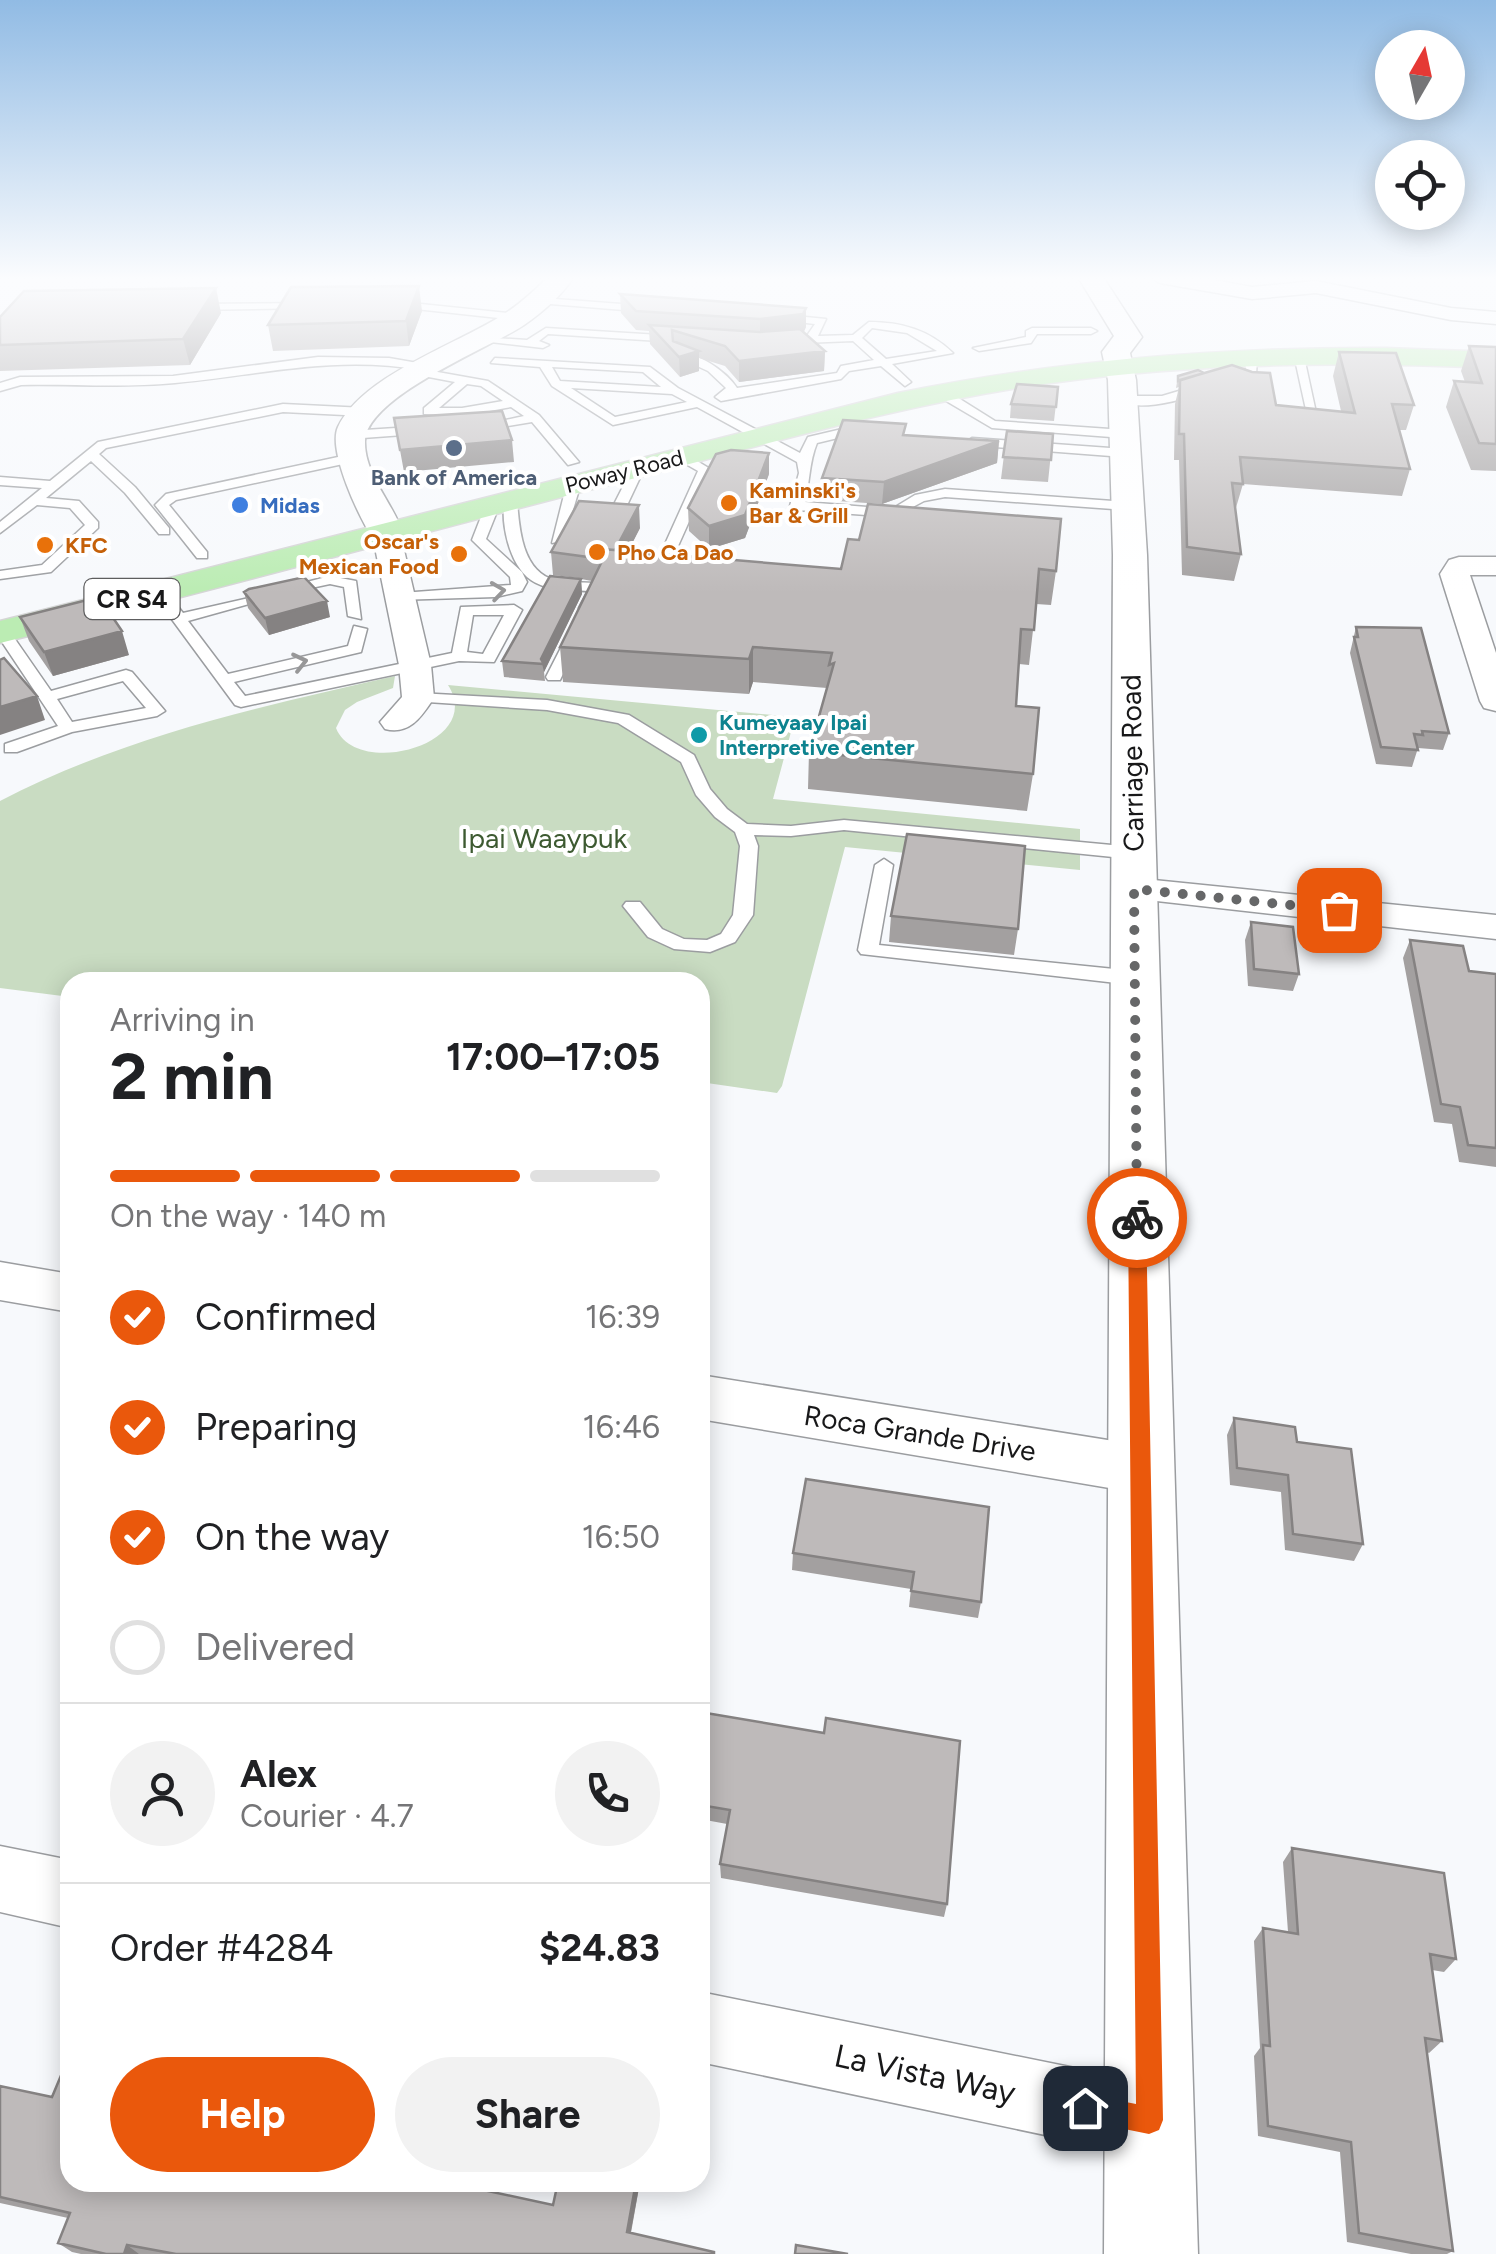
<!DOCTYPE html>
<html lang="en">
<head>
<meta charset="utf-8">
<style>
  body { margin:0; font-family:Figtree,sans-serif; background:#f2f2f2; color:#202124; height:100vh; display:flex; flex-direction:column; font-size:38px; white-space:nowrap }
  * { box-sizing:border-box; margin:0 }
  p { font-size:32px; color:#757577 }
  .icon { flex:none; width:55px; height:55px; fill:none; stroke:currentColor; stroke-width:2; stroke-linecap:round; stroke-linejoin:round }
  .map { position:relative; flex:1; overflow:hidden }
  .side { position:absolute; left:60px; top:972px; width:650px; height:1220px; display:flex; flex-direction:column; background:#fff; border-radius:30px; box-shadow:0 5px 25px #0003 }
  .side>* { flex:none }
  .needle { width:65px; rotate:9deg }
  .buttons { position:absolute; left:1375px; top:30px; display:grid; gap:20px }
  .buttons a { display:grid; place-items:center; width:90px; height:90px; border-radius:50%; background:#fff; box-shadow:0 5px 25px #0003; font-size:50px }
  .pin { position:absolute; display:grid; place-items:center; width:85px; height:85px; color:#fff; margin:-42px; border-radius:20px; box-shadow:0 5px 15px #0006 }
  .courier { position:absolute; display:grid; place-items:center; width:100px; height:100px; margin:-50px; border:8px solid #ea580c; border-radius:50%; background:#fff; color:#222; box-shadow:0 2px 12px #0007 }
  .headline em { font-style:normal; font-weight:700 }
  .headline div { display:flex; flex-direction:column-reverse }
  .headline { display:flex; align-items:center; justify-content:space-between; height:170px; padding:0 50px }
  h1 { font-size:65px; font-weight:700; line-height:75px }
  .bar { display:grid; grid-template-columns:repeat(4,1fr); gap:15px 10px; align-content:center; height:120px; padding:0 50px }
  .bar i { height:12px; border-radius:8px; background:#e0e0e0 }
  .bar .selected { background:#ea580c }
  .bar p { grid-column:span 4 }
  .line { display:flex; align-items:center; gap:25px; padding:0 50px; border-top:2px solid #e0e0e0 }
  .line div { flex:1 }
  .round { display:grid; place-items:center; flex:none; width:105px; height:105px; border-radius:52px; background:#f2f2f2 }
  ol { padding:0 50px; list-style:none }
  li { display:flex; align-items:center; gap:30px; height:110px }
  li p { margin-inline-start:auto }
  li .icon { padding:10px; border-radius:50%; background:#ea580c; color:#fff; stroke-width:4 }
  li:last-child { color:#757577 }
  li i { width:55px; height:55px; border:5px solid #e0e0e0; border-radius:50% }
  .action { display:flex; gap:20px; margin-top:auto; padding:20px 50px }
  .action a { flex:1; height:115px; border-radius:60px; background:#ea580c; color:#fff; font-size:40px; font-weight:700; line-height:115px; text-align:center }
  .action a+a { background:#f2f2f2; color:#202124 }
  .map>svg:first-child { display:block }
  .green { fill:#c9dcc2 }
  .lines { fill:none; stroke-linecap:round; stroke-linejoin:round }
  .service-casing { stroke:#9b9da0; stroke-width:3 }
  .minor-casing { stroke:#9b9da0; stroke-width:3 }
  .tertiary-casing { stroke:#9b9da0; stroke-width:3 }
  .primary-casing { stroke:#d5d5d6; stroke-width:3 }
  .service { fill:#fff; fill-rule:evenodd }
  .minor { fill:#fff; fill-rule:evenodd }
  .tertiary { fill:#fff; fill-rule:evenodd }
  .primary { fill:#bbecb3; fill-rule:evenodd }
  .wall { fill:#a3a0a0 }
  .shaded-wall { fill:#858282 }
  .building { fill:#bebaba; stroke:#858282; stroke-width:2.5 }
  .oneway { stroke:#979798 }
  .route { fill:#ea580c }
  .done { stroke:#666768; stroke-width:10; stroke-dasharray:0 18 }
  .service-dot { fill:#5c6f8a; stroke:#fff; stroke-width:4 }
  .food-dot { fill:#e8710a; stroke:#fff; stroke-width:4 }
  .shop-dot { fill:#3f7fe0; stroke:#fff; stroke-width:4 }
  .culture-dot { fill:#0f9aa8; stroke:#fff; stroke-width:4 }
  .labels { text-anchor:middle; stroke-width:8; stroke-linejoin:round; paint-order:stroke }
  .far-street-label { font-size:22px; fill:#181819; stroke:#fff }
  .far-service-label { font-size:22px; font-weight:bold; fill:#4e5e75; stroke:#fff }
  .far-food-label { font-size:22px; font-weight:bold; fill:#c56008; stroke:#fff; text-anchor:start }
  .far-shop-label { font-size:22px; font-weight:bold; fill:#366cbe; stroke:#fff; text-anchor:start }
  .far-culture-label { font-size:22px; font-weight:bold; fill:#0d838f; stroke:#fff; text-anchor:start }
  .shield { fill:#fff; stroke:#5d5d5e; stroke-width:2.5 }
  .shield-label { font-size:25px; font-weight:bold; fill:#181819 }
  .street-label { font-size:28px; fill:#181819; stroke:#fff }
  .park-label { font-size:28px; fill:#3d5a31; stroke:#fff }
  .near-street-label { font-size:32px; fill:#181819; stroke:#fff }
</style>
</head>
<body>
<div class="map">
<svg width="1496" height="2254" viewBox="0 0 1496 2254">
  <rect width="100%" height="100%" fill="#f7f9fc"/>
  <path class="green" d="M395,676l-2,12 -36,14 -12,8 -9,18c20,51 150,17 112,-43l347,32 -22,82 307,30v41l-235,-23 -63,239 -5,7 -77,-11v-100h-630v15l-70,-9v-187c125,-65 259,-94 395,-125z"/>
  <g class="lines">
    <g class="service-casing">
      <path id="service" d="M542,298l106,8 5,3 -5,3 -110,-9z
        M392,301l126,13 5,3 -5,3 -130,-14z
        M314,303l-4,5 -118,2 -5,-3 5,-3z
        M775,314l51,5 -8,17 35,-1 16,-13c33,0 60,8 84,31l-61,11 19,18 -6,4 -24,-20 -32,5 -8,8 -120,22 -6,-4 11,-9 -18,-17 -35,-16c20,-8 54,17 64,33l100,-15 4,-7 33,-6 -21,-19 -75,3v-4l28,-3 9,-13 -44,-5zM872,328l35,5 30,18 -51,8 -24,-21z
        M546,328l130,8 6,3 -6,3 -128,-8 -9,7 10,4 -6,3 -71,-8 6,-3 49,3z
        M1032,328h59l6,3 -6,3h-54l-6,9 -52,8 -6,-3 53,-11v-6z
        M1251,355l6,3 -1,17c-34,11 -108,43 -140,25l6,-4h40l84,-25 -1,-13z
        M1294,355l10,2 16,74 -10,-3z
        M318,357l71,1 46,8 -3,5 56,10 51,34 40,47 -11,3 -36,-43 -53,9 -6,-4 51,-11 -13,-9 -49,9 -38,-2v-6l31,-26 -37,-7 3,-5c-86,-15 -161,5 -246,13 -50,5 -103,1 -154,2l-21,6v-8l20,-6 153,-1zM467,384l14,2 22,15 -41,7h-23z
        M495,358l155,9 28,21 122,65 8,-16 34,-8 32,2v6l-4,1 -28,-1 -25,6c-8,19 -7,38 -12,59l87,7 23,-14 30,-6 182,13 7,4 -7,4 -182,-13 -21,4 -30,16 -97,-7 -7,-4 9,-33 -2,-11 -100,-55 -84,18 -61,-39 -12,-19 -49,-4zM552,367l91,5 18,15 -101,-6zM571,388l101,6 15,8 -72,15z
        M936,389h8l51,32 129,9 6,4 -6,4 -132,-10 -56,-33z
        M283,404l82,4 6,4 -6,4 -82,-4 -177,36 -7,6 36,33 34,41v6h-10l-34,-41 -34,-32 -45,37 33,3 19,21v6l-47,44 -51,7v-8l42,-6 43,-40 -15,-17 -33,-3 -37,28v-11l42,-34 -42,-3v-8l50,4 48,-39z
        M427,426l6,4 -2,3 -82,6 -6,-4 6,-4z
        M972,438l152,11 6,4 -6,4 -156,-12 -2,-3z
        M682,452l30,18 -42,94 -7,4 -7,-4 42,-93 -21,-12 -1,-3z
        M352,454l6,4 -1,3 -181,39 -7,5 38,47v6h-10l-42,-53 11,-11z
        M639,463l6,4 -24,51 -12,3 -2,-3 26,-51z
        M574,479l7,4 -17,57 -12,3 15,-60z
        M505,497l12,3c2,28 5,72 38,80 15,4 32,1 47,4l2,3 -12,24 -13,-3 9,-17c-19,-1 -41,0 -57,-11 -22,-15 -31,-58 -26,-83z
        M493,500l7,4 -14,35 36,33 5,10 -5,9 -26,6 -100,3v-6l5,-1 110,-8 -1,-8 -38,-37 14,-36z
        M330,576l26,5 5,38 -13,-3 -4,-29 -14,-3 -47,10 -7,-4z
        M154,589h10l19,24 66,-15v6l-61,17 40,53 120,-28 6,-20 13,3 -6,23 -127,30 11,14 207,-43 9,-46 53,-2 8,5 -28,52 -35,-1 -218,46 -6,-2 -81,-110zM473,615h31l-21,39 -16,-2z
        M3,627l5,2 43,62 75,-21 6,2 33,39 -8,5 -85,16 -55,20h-12v-8l53,-18 -58,-87zM123,681l23,27 -74,14 -15,-23z
        M568,634l13,3 -21,43h-12l-2,-3z
        M418,693l129,7 82,15 65,40 16,34 17,20 20,15 44,2 53,-6 289,27 9,6 -9,6 -289,-29 -53,6 -37,-1 4,11 -5,69 -18,27 -25,10 -36,-3 -26,-12 -25,-31 3,-4h14l22,27 22,10 23,1 14,-6 12,-19 7,-69 -5,-14 -20,-15 -19,-22 -15,-33 -63,-39 -71,-13 -135,-9 -2,-3z
        M884,859l9,6 -14,80 255,26 10,7 -10,7 -273,-31 -3,-4 17,-85z"/>
    </g>
    <g class="minor-casing">
      <path id="minor" d="M1150,277h47l55,10 64,-6 135,27 45,4v12l-45,-4 -135,-27 -64,6 -92,-16z
        M386,525l14,8 31,132 3,33c-13,19 -24,37 -49,31l-5,-7 22,-25 -3,-32 -27,-132z
        M1459,557h37v18h-26l26,78v58l-12,-3 -4,-7 -40,-127 9,-14z
        M1134,878l362,37v24l-375,-42 -6,-8 6,-8z
        M0,1262l70,12v38l-70,-12z
        M700,1375l439,70 19,7 8,17 -8,17 -19,7 -439,-74z
        M0,1846l70,14v68l-70,-16z
        M700,1992l449,91 26,11 11,26 -11,26 -26,11 -449,-95z"/>
    </g>
    <g class="tertiary-casing">
      <path id="tertiary" d="M548,277h26c-13,19 -31,35 -50,48 -34,23 -157,71 -159,116 -1,33 28,62 38,92l-5,7h-24c-14,-20 -47,-90 -36,-113 24,-51 117,-82 163,-111 18,-11 32,-24 47,-39z
        M1078,277h25l39,60 -12,16 6,27 11,175 51,1699h-94l9,-1699 -5,-175 -6,-28 12,-16z"/>
    </g>
    <g class="primary-casing">
      <path id="primary" d="M1385,348l111,4v16c-148,-6 -297,-6 -445,15 -137,19 -270,57 -404,92 -216,55 -431,115 -647,168v-22l898,-228c162,-33 322,-46 487,-45z"/>
    </g>
    <use href="#service" class="service"/>
    <use href="#minor" class="minor"/>
    <use href="#tertiary" class="tertiary"/>
    <use href="#primary" class="primary"/>
  </g>
  <path class="wall" d="M620,294l186,33 -3,5 22,19 -1,20 -85,11 -14,-16 -26,-8v13l-19,6 -30,-33 -1,-13 -13,-1 -15,-17z
    M422,311l-13,35 -136,5 -5,-26z
    M221,313l-31,52 -190,6v-54z
    M1469,346l27,1v124l-25,-1 -25,-63 8,-26 11,1 -4,-11z
    M1339,352l75,53 -8,25h-7l11,39 -8,27 -159,-12 -8,27 6,43 -7,27 -52,-6 -3,-115h-5l1,-56 4,-17 -3,1 2,-12 98,29 65,6 -8,-35z
    M1058,387l-4,34 -44,-3 1,-14z
    M1007,431l46,3 -5,48 -47,-3z
    M905,435l94,6 -2,22 -115,41 -60,-4v-22z
    M769,474l-24,64 -36,11 -20,-18 -1,-23z
    M640,528l-12,23 213,18 7,-30 208,32 -5,34 -15,-1 -7,61 -10,-1 -3,42 17,68 -6,37 -219,-22 1,-37 18,-64 -74,-6 -4,12 -186,-12 -3,-35 32,-66 -11,-2 1,15 -38,78 1,9 -41,-4 -2,-16 76,-83 -25,-3 -2,-23z
    M244,592l86,25 -61,18 -21,-27z
    M20,617l109,38 -76,21 -24,-35z
    M1356,627l93,106 -6,17 -25,-2 -6,19 -36,-3 -26,-111z
    M891,916l127,13 -4,26 -125,-13z
    M1251,922l48,52 -6,17 -45,-5 -3,-46z
    M1410,940l59,31 27,3v193l-37,-5 -7,-38 -18,-2 -31,-164z
    M1234,1418l63,24 66,102 -9,17 -69,-11 -4,-58 -51,-7 -3,-50z
    M806,1479l175,123 -3,16 -69,-11 2,-18 -119,-19 1,-17z
    M70,1654v29l-8,-13z
    M700,1712l247,192 -3,13 -223,-39 -1,-14 7,-40 -27,-5z
    M1292,1848l164,111 -12,13 -12,-2 10,71 -13,12 -2,-1 26,199 -6,3h-36l-64,-12 -7,-90 -82,-16 -4,-80 6,-8 -6,-107 9,-13 25,4 -5,-70z
    M0,2086l70,96 398,5 85,18 5,-23h82l-9,51 84,21h-634l-9,-2 -14,-9 10,-25 -68,-15z"/>
  <path class="shaded-wall" d="M419,286l3,25 -13,35 -3,-25z
    M216,288l5,25 -31,52 -7,-26z
    M806,308v19l-3,7 -43,4v-19z
    M699,351v20l-19,6 -1,-20z
    M825,351l-1,20 -85,11v-21z
    M512,440l2,22 -110,10 -4,-22z
    M999,441l-2,22 -115,41 2,-22z
    M769,453v21l-24,64 -36,11v-23z
    M639,505l1,23 -26,51 -9,-21z
    M581,579l1,15 -38,78 -3,-13z
    M327,601l3,16 -61,18 -4,-17z
    M122,631l7,24 -76,21 -9,-24z
    M753,647v35l-4,12v-35z
    M37,696l8,24 -45,15v-28z
    M636,2182h4l-11,59 -2,-9z
    M127,2245l12,9h-15z"/>
  <path class="building" d="M419,286l-13,35 -138,4 23,-38z
    M216,288l-33,51 -183,6v-28l24,-26z
    M620,294l186,14 -3,6 -43,5 -124,-8z
    M649,325l111,7 40,-3 25,22 -86,10 -14,-15 -53,-16 1,11 26,10 -20,6z
    M1469,346l27,1v97l-17,-1 -25,-62 28,2z
    M1339,352l57,1 18,52 -22,-1 18,65 -170,-12 3,27 -11,-1 9,71 -54,-7 -3,-113h-5l1,-54 52,-15 20,7 18,1 6,32 79,8z
    M1198,370l6,3 -26,8v-5z
    M1017,384l41,3 -2,20 -45,-3z
    M502,411l10,29 -112,10 -6,-32z
    M843,420l63,4 -3,11 96,6 -115,41 -62,-4z
    M1007,431l46,3 -2,26 -48,-3z
    M731,450l38,3 -24,62 -36,11 -21,-18 28,-54z
    M579,501l60,4 -24,45 -13,-1 1,10 -52,-7z
    M868,504l193,15 -5,52 -17,-2 -5,61 -13,-1 -5,77 23,2 -6,66 -224,-22 25,-89 -5,2 3,-12 -79,-6 -4,12 -189,-12 45,-92 -3,-6 239,20 7,-30 11,1z
    M550,576l31,3 -40,80 3,5 -42,-3z
    M304,577l23,24 -62,17 -21,-26 5,-3z
    M99,597l23,34 -78,21 -24,-35z
    M1356,627l65,1 28,105 -27,-2 1,4 -9,-1 4,16 -37,-3 -27,-110h4z
    M4,658l33,38 -37,11v-47z
    M907,834l118,12 -7,83 -127,-13z
    M1251,922l42,5 6,47 -45,-5z
    M1410,940l53,6 6,25 27,3v174l-28,-3 -8,-38 -19,-3z
    M1234,1418l61,9 2,15 54,7 12,95 -70,-10 -5,-59 -51,-7z
    M806,1479l183,28 -8,95 -70,-11 3,-19 -121,-19z
    M70,1654v18l-8,-2z
    M700,1712l124,21 2,-15 134,23 -13,163 -227,-40 10,-54 -30,-5z
    M1292,1848l152,25 12,86 -26,-5 12,87 -17,-3 28,213 -94,-18 -8,-91 -83,-16 -5,-81 7,1 -7,-118 35,6z
    M70,2054v128h391l-1,3 93,20 5,-23h78l-9,50 87,20v2h-538l-49,-9 -3,9h-18l-48,-11 12,-30 -70,-16v-111l52,11z
    M796,2245l52,9h-53z"/>
  <defs><path id="oneway-chevron" d="M-2-3.5L2.5 0L-2 3.5" fill="none" stroke-width="1.6" stroke-linecap="round" stroke-linejoin="round" transform="scale(2.5)"/></defs>
  <g class="oneway">
    <use href="#oneway-chevron" transform="translate(498 591) rotate(-8)"/>
    <use href="#oneway-chevron" transform="translate(300 662) rotate(-13)"/>
  </g>
  <linearGradient id="sky" x2="0" y2="1"><stop stop-color="#91bbe4"/><stop offset="0.47" stop-color="#fbfcfe"/><stop offset="1" stop-color="#fbfcfe" stop-opacity="0"/></linearGradient>
  <rect width="1496" height="593" fill="url(#sky)"/>
  <path class="route" d="M1137,1211l9,7 17,902 -4,10 -10,4 -64,-13 -9,-4 -4,-9 4,-10 9,-4 51,10 -8,-886z"/>
  <g class="lines">
    <path class="done" d="M1137,1218l-3,-329 205,21"/>
  </g>
  <circle class="service-dot" cx="454" cy="448" r="10"/>
  <g class="food-dot">
    <circle cx="729" cy="503" r="10"/>
    <circle cx="45" cy="545" r="10"/>
    <circle cx="597" cy="552" r="10"/>
    <circle cx="459" cy="554" r="10"/>
  </g>
  <circle class="shop-dot" cx="240" cy="505" r="10"/>
  <circle class="culture-dot" cx="699" cy="735" r="10"/>
  <g class="labels">
    <g class="far-street-label">
      <text transform="translate(624 471) rotate(-14)" y="8">Poway Road</text>
    </g>
    <g class="far-service-label">
      <text x="454" y="485">Bank of America</text>
    </g>
    <g class="far-food-label">
      <text x="749" y="498">Kaminski's<tspan x="749" dy="25">Bar &amp; Grill</tspan></text>
      <text x="439" y="549" text-anchor="end">Oscar's<tspan x="439" dy="25">Mexican Food</tspan></text>
      <text x="65" y="553">KFC</text>
      <text x="617" y="560">Pho Ca Dao</text>
    </g>
    <g class="far-shop-label">
      <text x="260" y="513">Midas</text>
    </g>
    <g class="far-culture-label">
      <text x="719" y="730">Kumeyaay Ipai<tspan x="719" dy="25">Interpretive Center</tspan></text>
    </g>
    <rect class="shield" x="84.5" y="579" width="95" height="40" rx="8"/>
    <g class="shield-label">
      <text x="132" y="608">CR S4</text>
    </g>
    <g class="street-label">
      <text transform="translate(1132 763) rotate(-91)" y="10">Carriage Road</text>
      <text transform="translate(920 1433) rotate(9)" y="10">Roca Grande Drive</text>
    </g>
    <g class="park-label">
      <text x="544" y="848">Ipai Waaypuk</text>
    </g>
    <g class="near-street-label">
      <text transform="translate(925 2074) rotate(12)" y="11">La Vista Way</text>
    </g>
  </g>
</svg>
<div class="buttons">
<a><svg class="needle" viewBox="-14 -14 28 28"><path d="M0-13l5 13h-10z" fill="#e53935"/><path d="M0 13l5-13h-10z" fill="#757577"/></svg></a>
<a><svg class="icon" aria-label="locate" viewBox="0 0 24 24"><circle cx="12" cy="12" r="6"/><path d="M12 2v4M12 18v4M2 12h4M18 12h4"/></svg></a>
</div>
<div class="pin" style="left:1339px;top:910px;background:#ea580c"><svg class="icon" aria-label="bag" viewBox="0 0 24 24"><path d="M5 8h14l-1 12H6zM9 8a3 3 0 0 1 6 0"/></svg></div>
<div class="pin" style="left:1085px;top:2108px;background:#1f2937"><svg class="icon" aria-label="home" viewBox="0 0 24 24"><path d="M3 11l9-7 9 7M6 9v11h12V9"/></svg></div>
<div class="courier" style="left:1137px;top:1218px"><svg class="icon" aria-label="bike" viewBox="0 0 24 24"><circle cx="6" cy="16" r="4"/><circle cx="18" cy="16" r="4"/><path d="M6 16l4-8h5l3 8M10 8l3 8H6M13 5h3"/></svg></div>
<section class="side">
<div class="headline"><div><h1>2 min</h1><p>Arriving in</p></div><em>17:00–17:05</em></div>
<div class="bar"><i class="selected"></i><i class="selected"></i><i class="selected"></i><i></i><p>On the way · 140 m</p></div>
<ol>
<li><svg class="icon" aria-label="check" viewBox="0 0 24 24"><path d="M5 12l5 5 9-10"/></svg>Confirmed<p>16:39</p></li>
<li><svg class="icon" aria-label="check" viewBox="0 0 24 24"><path d="M5 12l5 5 9-10"/></svg>Preparing<p>16:46</p></li>
<li><svg class="icon" aria-label="check" viewBox="0 0 24 24"><path d="M5 12l5 5 9-10"/></svg>On the way<p>16:50</p></li>
<li><i></i>Delivered</li>
</ol>
<div class="line" style="height:180px"><a class="round"><svg class="icon" aria-label="person" viewBox="0 0 24 24"><circle cx="12" cy="8" r="4"/><path d="M4 21q1-7 8-7t8 7"/></svg></a><div><b>Alex</b><p>Courier · 4.7</p></div><a class="round"><svg class="icon" aria-label="phone" viewBox="0 0 24 24"><path d="M5 4h4l2 5-3 2q2 4 5 5l2-3 5 2v4C11 20 4 13 5 4z"/></svg></a></div>
<div class="line" style="height:130px"><div>Order #4284</div><b>$24.83</b></div>
<div class="action"><a>Help</a><a>Share</a></div>
</section>
</div>
</body>
</html>
